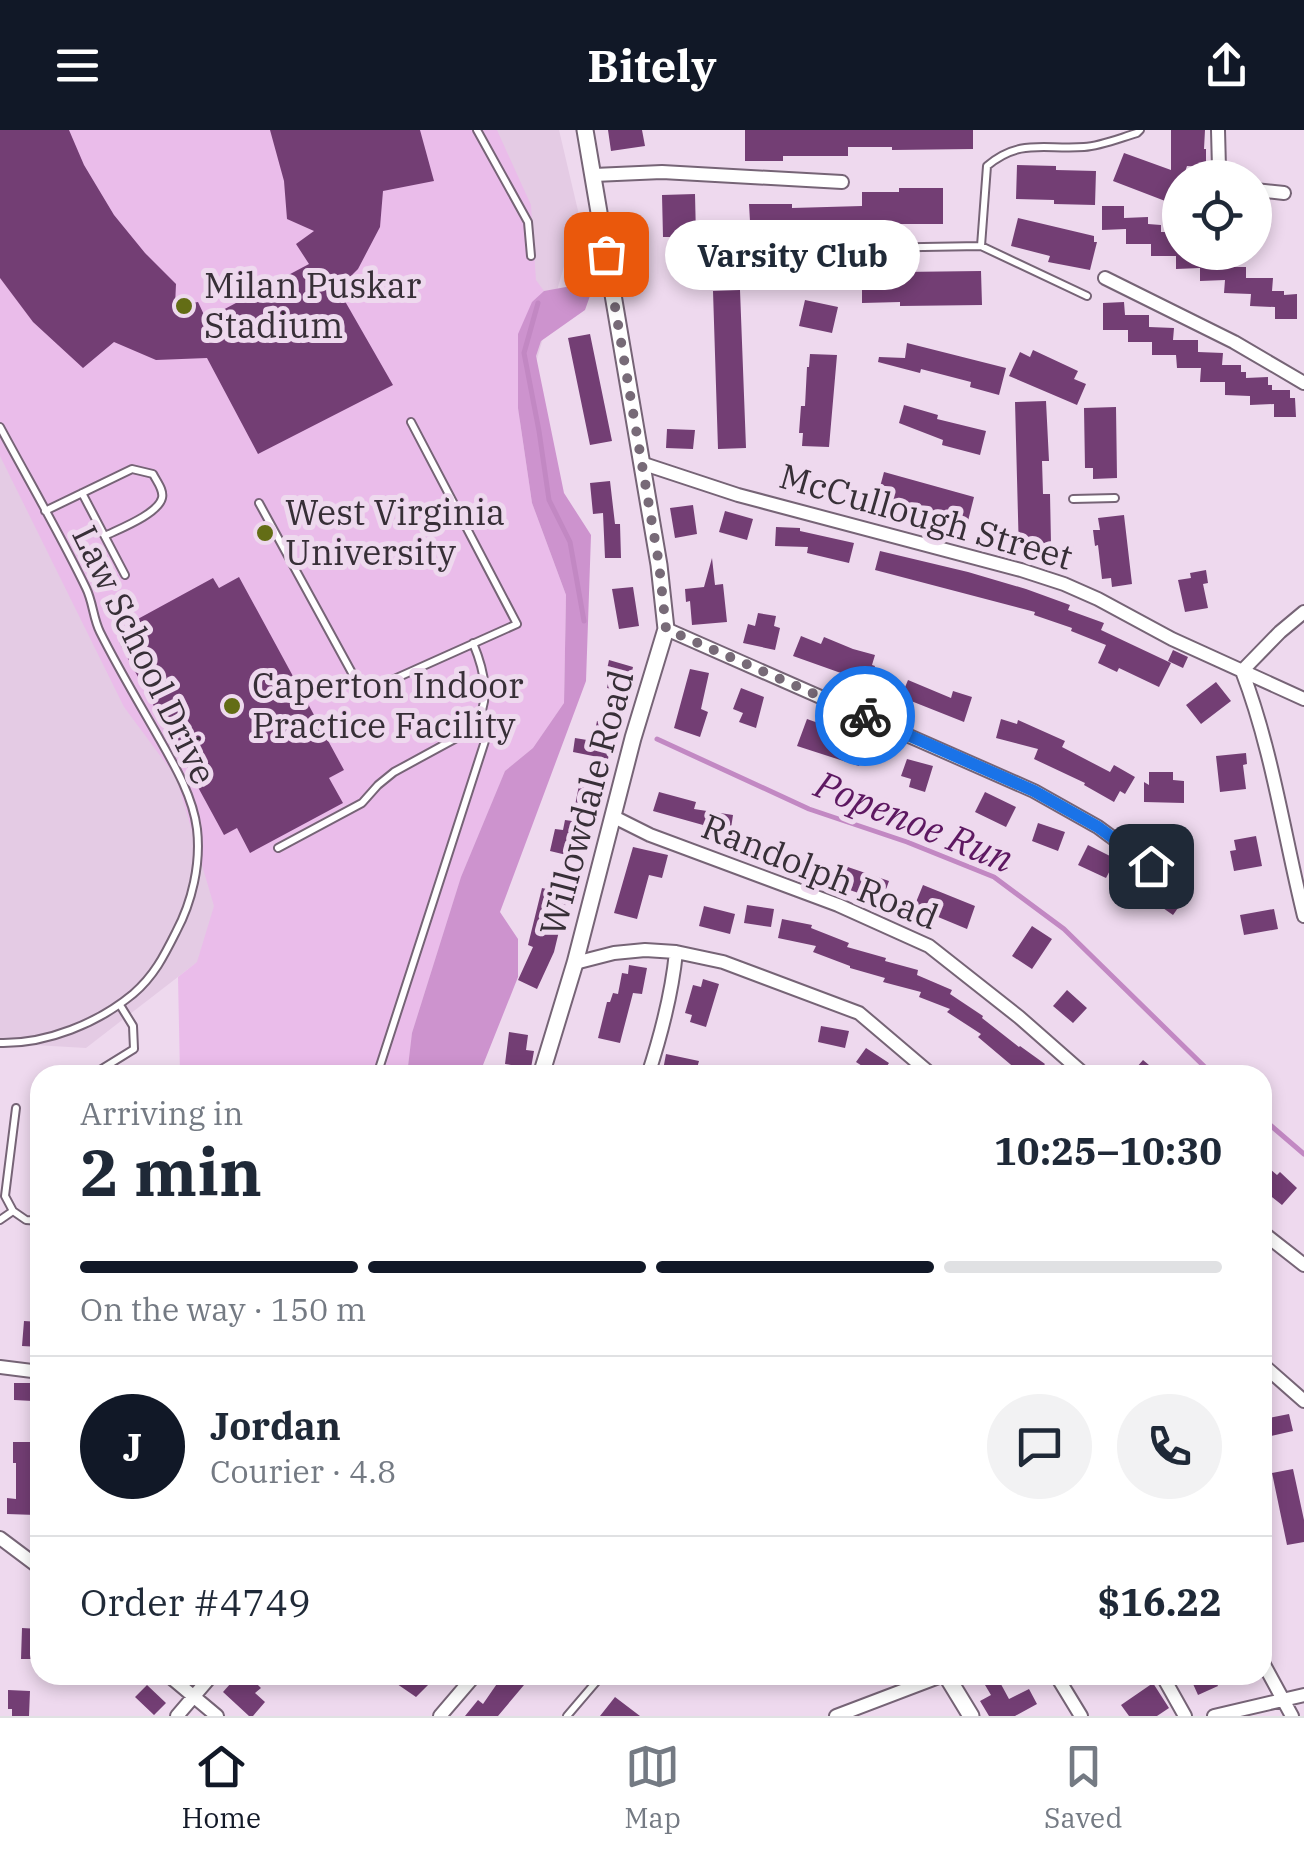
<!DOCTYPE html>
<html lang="en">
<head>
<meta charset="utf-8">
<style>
  body { margin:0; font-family:"IBM Plex Serif",serif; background:#f2f2f3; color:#1f2937; height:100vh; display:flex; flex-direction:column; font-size:38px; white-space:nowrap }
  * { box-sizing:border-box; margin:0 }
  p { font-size:32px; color:#747a83 }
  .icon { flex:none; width:55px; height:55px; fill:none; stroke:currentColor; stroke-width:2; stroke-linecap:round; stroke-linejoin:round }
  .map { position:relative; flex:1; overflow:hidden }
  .sheet { position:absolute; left:30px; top:935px; width:1242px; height:620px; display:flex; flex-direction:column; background:#fff; border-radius:30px; box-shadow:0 5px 15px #0003 }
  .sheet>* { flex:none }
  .controls { position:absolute; left:1162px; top:30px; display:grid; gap:20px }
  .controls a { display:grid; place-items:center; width:110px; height:110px; border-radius:50%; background:#fff; box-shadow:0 5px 15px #0003; font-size:50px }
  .pin { position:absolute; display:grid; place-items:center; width:85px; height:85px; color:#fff; margin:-42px; border-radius:20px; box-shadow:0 5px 15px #0006 }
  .courier { position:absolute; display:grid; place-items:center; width:100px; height:100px; margin:-50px; border:8px solid #1a73e8; border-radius:50%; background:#fff; color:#222; box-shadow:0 2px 12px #0007 }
  .bubble { position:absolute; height:70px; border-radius:35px; background:#fff; box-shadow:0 5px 15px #0003; font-size:32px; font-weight:700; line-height:70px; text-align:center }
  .overview em { font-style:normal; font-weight:700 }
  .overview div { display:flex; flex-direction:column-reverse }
  .overview { display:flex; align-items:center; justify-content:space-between; height:170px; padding:0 50px }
  h1 { font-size:65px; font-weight:700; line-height:75px }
  .bar { display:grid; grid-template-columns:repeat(4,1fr); gap:15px 10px; align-content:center; height:120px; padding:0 50px }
  .bar i { height:12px; border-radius:8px; background:#e0e1e3 }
  .bar .selected { background:#111827 }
  .bar p { grid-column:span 4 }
  .line { display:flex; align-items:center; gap:25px; padding:0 50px; border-top:2px solid #e0e1e3 }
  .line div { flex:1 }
  .round { display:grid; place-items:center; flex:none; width:105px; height:105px; border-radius:52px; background:#f2f2f3 }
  header { display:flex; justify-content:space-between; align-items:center; height:130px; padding:0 50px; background:#111827; color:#fff; font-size:45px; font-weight:700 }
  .tab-bar { display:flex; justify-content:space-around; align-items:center; height:140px; border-top:2px solid #e0e1e3; background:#fff; font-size:28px; color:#747a83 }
  .tab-bar a { display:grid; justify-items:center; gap:5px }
  .tab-bar .selected { color:#111827 }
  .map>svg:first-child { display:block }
  .built { fill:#e4cbe4 }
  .green { fill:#eabcea }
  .forest { fill:#cd93ce }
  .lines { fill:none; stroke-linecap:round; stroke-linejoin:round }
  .stream { stroke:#c288c3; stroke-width:5 }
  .building { fill:#733e74 }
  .service-casing { stroke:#766476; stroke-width:10 }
  .minor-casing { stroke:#766476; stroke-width:16 }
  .tertiary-casing { stroke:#766476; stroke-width:19 }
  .service { stroke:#fff; stroke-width:6 }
  .minor { stroke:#fff; stroke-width:12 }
  .tertiary { stroke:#fff; stroke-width:15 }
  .done { stroke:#776a77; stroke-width:10; stroke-dasharray:0 18 }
  .route { stroke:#1a73e8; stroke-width:12 }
  .poi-dot { fill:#636d15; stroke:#eed9ee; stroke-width:4 }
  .labels { text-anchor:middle; stroke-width:10; stroke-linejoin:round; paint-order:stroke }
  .poi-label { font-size:35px; fill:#372f37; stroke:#eed9ee; text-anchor:start }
  .street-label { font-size:35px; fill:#372f37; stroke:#eed9ee }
  .water-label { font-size:38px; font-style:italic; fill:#5d1861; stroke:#eed9ee }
</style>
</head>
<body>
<header><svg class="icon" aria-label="menu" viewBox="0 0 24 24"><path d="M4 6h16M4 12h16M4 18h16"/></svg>Bitely<svg class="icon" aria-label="share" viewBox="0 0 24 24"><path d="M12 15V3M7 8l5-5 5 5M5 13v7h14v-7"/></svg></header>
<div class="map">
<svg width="1304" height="1586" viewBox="0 0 1304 1586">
  <rect width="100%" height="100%" fill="#eed9ee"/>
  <path class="built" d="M0,0h559l20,85 -70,240 55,248 -154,372h-211l-3,-112 -110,85 -86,-5z"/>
  <path class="green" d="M0,0h497l34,75 5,75 8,11 -12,12 -14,105 14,95 34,92 -2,108 -31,45 -28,23 -44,106 -49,156 -5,42h-227l-2,-98 19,-15 17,-56 -38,-129 -52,-70 -124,-251z"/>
  <path class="forest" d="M577,155l14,8 -6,17 -44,31 -5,15 28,137 27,42 -5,146 -86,231 18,27v38l-39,98h-72l5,-42 49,-156 44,-106 28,-23 31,-45 2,-108 -34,-92 -14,-95v-74l14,-32 12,-11z"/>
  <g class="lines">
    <path class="stream" d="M538,173l-14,50 15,78 10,69 21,42 14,79
      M657,609l152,70 98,33 87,35 70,52 149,146
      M1262,988l42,36"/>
  </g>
  <path class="building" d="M0,0h69l15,35 30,50 31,38 31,31 -1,22 23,-4 8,17 103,-55 -13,-20 18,-13 -27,-12 -3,-38 -14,-51h150l14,51 -51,10 -3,36 -22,42 -20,20 55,96 -135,69 -51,-96 -51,2 -42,-18 -31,26 -50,-46 -33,-44z
    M608,0h34l3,16 -34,5z
    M745,0h228v19l-81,1v-3h-44v9h-65v5h-38z
    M1171,0h34l-1,19h2v18l-19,-1 -4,12h-3v8l-7,18 -60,-23 11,-28 47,17z
    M1017,35l39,1v4l40,1 -1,34 -41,-1v-4l-38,-1z
    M899,58h44v36h-90l-2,41 -50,-1v-5l-49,-3 -3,-52h43v4l70,-2v-14h37z
    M695,64l1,43h-33l-1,-42z
    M1102,76h22v12l24,-1v7l13,1v7h11v12l8,-1v9h18v4l24,-1v12h24v11h27l-1,13h12v4l13,-1v25h-22v-12l-25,-1 1,-12 -27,-1 1,-13 -25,1v-13l-24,1v-13h-25v-12h-25v-15l-24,1z
    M1018,88l76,18v6h3l-7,28 -42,-8 2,-6 -39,-10z
    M901,138v4l80,-1 1,34 -82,1v-4l-38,1v-34z
    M740,160l6,158 -28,1 -5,-158z
    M805,170l33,7 -6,26 -33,-7z
    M1124,172l1,13h24v12l25,1 -1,12h25v12l25,1 -1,12h19v7h5v6l22,-1v8h4v5h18v8h5l1,19h-22v-13l-24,1v-9l-25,-1v-13h-25l1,-14h-24l-1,-13h-24v-13h-24v-12h-25v-27z
    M590,204l22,107 -22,4 -22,-107z
    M907,213l99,25 -7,27 -29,-8 1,-5 -50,-13 -1,4 -42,-11 1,-5 26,1z
    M1033,220l45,21 -4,8 12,5 -9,21 -68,-29 11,-24 10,5z
    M810,224l27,1 -8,92 -27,-1 1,-13h-4l2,-27h4l2,-39h2z
    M1046,271l3,60h-7l1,33h7l1,49h-7v11h-25l-4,-152z
    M904,275l34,10 -1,4 49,12 -6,24 -38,-10 1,-5 -44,-17z
    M1116,277l1,71 -24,1v-11h-8l-1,-60z
    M667,299l28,1 -2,19 -27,-1z
    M884,342l90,25 -6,24 -91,-23z
    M610,351l5,43h5l1,34h-16l-2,-45 -10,1 -3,-31z
    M693,375l4,29 -22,4 -5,-30z
    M725,381l28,8 -6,21 -28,-8z
    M1124,385l8,69 -20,3 -1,-9 -9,1 -4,-34 -3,1 -2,-16h7l-2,-12z
    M776,397l24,1v3l54,12 -5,20 -42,-10 1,-6 -33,-1z
    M880,421l88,21 58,17 44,16 -2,5 36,13 -3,7 70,33 -12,24 -40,-19 -2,4 -19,-9 8,-18 -35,-14 1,-3 -38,-13 1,-3 -160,-42z
    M712,428l3,27 8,-1 4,38 -35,3 -2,-24 -4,1 -1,-13 19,-2z
    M1206,440l2,13 -5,1 5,24 -23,4 -7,-32 13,-2 -1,-5z
    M239,447l105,193 -15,8 14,25 -93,50 -13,-25 -13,7 -105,-193 23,-12 -6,-10 77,-42 6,10z
    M633,457l6,39 -20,3 -7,-40z
    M758,483l18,3 -2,10 6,2 -5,22 -32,-7 5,-19 7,2z
    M801,506l20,8 3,-7 29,12 22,6 -3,10 3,1 -6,17 -76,-27z
    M1173,520l15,7 -5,11 -15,-7z
    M609,530l24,7 -6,25 -20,-4 3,-13 -4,-1z
    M690,539l19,4 -8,36 7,3 -8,25 -26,-9z
    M908,550l43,18 2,-7 19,6 -8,25 -63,-25z
    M1216,552l15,19 -30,23 -15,-19z
    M741,558l23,9 -8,31 -17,-6 4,-9 -10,-4z
    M807,589l68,24 -7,19 -7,-2 -2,6 -62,-20z
    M1001,589l16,5 1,-4 47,21 -3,6 48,25 4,-7 21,12 -10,17 -5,-3 -6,11 -30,-17 1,-2 -51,-24 4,-10 -42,-11z
    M597,591l18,3 -7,35 -35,-7 2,-14 18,3z
    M1246,623l1,11 -4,1 3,24 -26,3 -4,-36z
    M907,629l26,7 -8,26 -16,-5 2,-8 -10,-3z
    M1149,642h24v8l11,1v22l-40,-1v-20l5,3z
    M580,650l18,4 -5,25h-3l-11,49 -29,-7 5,-22 8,1 2,-10 7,1z
    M659,662l37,10 -2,7 39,6 -3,20 -28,-4 1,-6 -50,-14z
    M985,662l31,15 -10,20 -31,-15z
    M1038,693l27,9 -7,19 -26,-10z
    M1256,706l6,30 -28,5 -4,-20 6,-1 -2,-10z
    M1088,715l28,14 -10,19 -28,-13z
    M633,717l35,8 -6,23 -13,-3 -12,44 -23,-6z
    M839,734l50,17 -7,20 -50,-17z
    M1162,752l23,16 -12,17 -23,-16z
    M923,755l52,21 -8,23 -53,-22z
    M542,758l26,6 -14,58 -17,37 -19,-9 15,-33 -5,-2z
    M747,775l27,4 -3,18 -27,-4z
    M704,776l31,8 -5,20 -31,-8z
    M1274,779l4,20 -34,6 -4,-20z
    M782,789l30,6 -1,3 38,15 -2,4 39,11 -1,3 33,9 -1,5 35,15 -2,4 33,22 -1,2 37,29 1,-1 25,18 -8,11h-14l-45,-38 3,-3 -34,-22 3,-3 -31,-12 2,-5 -38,-10 2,-4 -35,-10v-2l-37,-14 3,-6 -38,-8z
    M1032,796l20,13 -20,30 -20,-13z
    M629,835l18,3 -5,26 -9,-1 -13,50 -22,-5 9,-36h3l3,-9 5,1 4,-21 6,1z
    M703,849l16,5 -13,43 -16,-5 2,-7 -7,-2 8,-28 8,2z
    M1067,860l20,18 -14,15 -20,-17z
    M821,896l28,5 -4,17 -27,-6z
    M509,902l19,3 -2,15 8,1 -3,17 -26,-4z
    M866,918l23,15 -8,12h-5l-20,-13z
    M666,924l33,7 -4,14h-12l-20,-5z
    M1143,930l18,15h-31z
    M1262,1032l15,13 3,-3 17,16 -15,17 -20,-16z
    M24,1191l16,1v25l-18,-1z
    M14,1253h20l-1,18 -19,-1z
    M1289,1284l4,17 -26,6 -4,-18z
    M13,1312h19v28h8v22h-4v23l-29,-1v-16l9,1v-36h-3z
    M1293,1339l11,51v22l-17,3 -15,-72z
    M22,1498l18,1v30h-19z
    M238,1545h25l-7,8 5,5 -6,5 10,9 -12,14h-4l-26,-24z
    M384,1545h36l9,9 -13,13z
    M503,1545h7l14,10 -26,31h-33l13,-16 5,4z
    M979,1545h17l13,24 20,-10 8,15 -22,12h-26l-9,-15 11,-6z
    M1189,1545h24l5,11 -20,9z
    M1153,1553l16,25 -12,8h-28l-8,-11z
    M147,1555l19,18 -12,12 -19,-18z
    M8,1560l22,1 -1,25h-17v-7h-4z
    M615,1567l25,19h-40z"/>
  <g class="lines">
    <g class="service-casing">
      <path id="service" d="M477,0l51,92 3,34
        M981,116l6,-80c33,-28 58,-16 97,-19 17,-1 36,-9 53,-14l3,-3
        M866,118l115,-2 106,50
        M0,297c29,54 60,107 86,161 7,14 7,30 14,44 18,36 39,71 59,106 16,28 34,59 38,91 4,35 -5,73 -21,103 -12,24 -22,44 -43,62 -35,29 -86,50 -133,49
        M82,363l43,82
        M1073,369l42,-1
        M259,373l104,190 154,-69 -106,-202
        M45,381l87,-42 21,5c4,8 11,16 9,24 -4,16 -43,31 -57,38
        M278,718l84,-45 16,-18 16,-13 79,-43c19,-27 12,-57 0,-86
        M92,945l42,-26 -1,-23 -13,-21
        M377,945l108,-334 1,-13 -5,-11
        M16,978l-11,88 8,15 13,9 14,1
        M0,1090l13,-9
        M567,1586l35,-41"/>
    </g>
    <g class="minor-casing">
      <path id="minor" d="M1218,0l1,38 9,10
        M594,45l68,-3 180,10
        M1255,60l29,3
        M1105,148l129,64 70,41
        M641,333l97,32 283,75 43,14 34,15 74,40 132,60
        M666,499l368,162 64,36 53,39
        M1242,541c30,78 42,164 62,245
        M1242,541l38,-39 24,-20
        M614,687l36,18 188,70 91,41 90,71 66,58
        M575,833l39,-10 31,-3 31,2 47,10 136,51 73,62
        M648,945c13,-40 24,-81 28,-123
        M1262,1102l42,33
        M1262,1234l42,37
        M0,1237l40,5
        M0,1408l40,30
        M1262,1531l30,55
        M168,1545l49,41
        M1056,1545l25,41
        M1162,1545l23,41
        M177,1586l35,-41
        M440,1586l35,-41
        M836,1586l108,-41
        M1214,1586l90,-21"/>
    </g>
    <g class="tertiary-casing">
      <path id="tertiary" d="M541,945l34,-112 58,-225 33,-109 -7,-64 -74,-435
        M946,1545l25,41"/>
    </g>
    <use href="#service" class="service"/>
    <use href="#minor" class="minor"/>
    <use href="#tertiary" class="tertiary"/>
  </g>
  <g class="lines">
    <path class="done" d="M606,124l53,310 7,65 199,87"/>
    <path class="route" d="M865,586l169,75 64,36 53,39"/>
  </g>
  <g class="poi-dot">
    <circle cx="184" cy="176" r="10"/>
    <circle cx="265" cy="403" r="10"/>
    <circle cx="232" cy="576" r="10"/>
  </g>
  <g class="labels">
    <g class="poi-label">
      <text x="204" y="168">Milan Puskar<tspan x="204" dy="40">Stadium</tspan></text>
      <text x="285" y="395">West Virginia<tspan x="285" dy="40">University</tspan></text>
      <text x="252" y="568">Caperton Indoor<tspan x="252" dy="40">Practice Facility</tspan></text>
    </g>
    <g class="street-label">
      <text transform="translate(926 387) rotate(16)" y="12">McCullough Street</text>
      <text transform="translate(144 525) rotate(64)" y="12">Law School Drive</text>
      <text transform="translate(587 673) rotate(-75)" y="12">Willowdale Road</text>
      <text transform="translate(820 742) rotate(22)" y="12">Randolph Road</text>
    </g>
    <g class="water-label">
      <text transform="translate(914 692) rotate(22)" y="13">Popenoe Run</text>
    </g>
  </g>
</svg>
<div class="controls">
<a><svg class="icon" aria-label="locate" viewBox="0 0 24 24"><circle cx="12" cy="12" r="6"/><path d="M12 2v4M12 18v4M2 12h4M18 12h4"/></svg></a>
</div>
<div class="pin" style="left:606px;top:124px;background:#ea580c"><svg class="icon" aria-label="bag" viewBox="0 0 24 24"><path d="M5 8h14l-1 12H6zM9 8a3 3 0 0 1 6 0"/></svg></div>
<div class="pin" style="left:1151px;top:736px;background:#1f2937"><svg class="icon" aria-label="home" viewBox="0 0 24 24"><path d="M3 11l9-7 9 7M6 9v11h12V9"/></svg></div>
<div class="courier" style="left:865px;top:586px"><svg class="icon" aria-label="bike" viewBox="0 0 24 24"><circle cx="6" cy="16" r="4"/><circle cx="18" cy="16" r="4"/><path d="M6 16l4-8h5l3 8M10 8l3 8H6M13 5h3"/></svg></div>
<div class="bubble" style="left:665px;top:90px;width:255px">Varsity Club</div>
<section class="sheet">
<div class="overview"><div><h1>2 min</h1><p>Arriving in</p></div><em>10:25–10:30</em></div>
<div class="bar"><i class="selected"></i><i class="selected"></i><i class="selected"></i><i></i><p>On the way · 150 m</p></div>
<div class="line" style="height:180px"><b class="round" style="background:#111827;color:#fff">J</b><div><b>Jordan</b><p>Courier · 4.8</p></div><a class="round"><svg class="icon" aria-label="chat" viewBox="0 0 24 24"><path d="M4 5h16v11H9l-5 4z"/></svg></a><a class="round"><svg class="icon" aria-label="phone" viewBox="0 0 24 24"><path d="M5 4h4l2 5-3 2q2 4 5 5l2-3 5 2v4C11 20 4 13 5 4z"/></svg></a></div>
<div class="line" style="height:130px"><div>Order #4749</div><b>$16.22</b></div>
</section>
</div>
<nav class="tab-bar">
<a class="selected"><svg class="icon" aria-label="home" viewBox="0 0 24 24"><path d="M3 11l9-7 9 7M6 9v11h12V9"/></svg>Home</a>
<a><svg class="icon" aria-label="map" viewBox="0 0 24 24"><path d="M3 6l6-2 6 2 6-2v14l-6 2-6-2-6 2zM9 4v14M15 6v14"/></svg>Map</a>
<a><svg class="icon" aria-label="saved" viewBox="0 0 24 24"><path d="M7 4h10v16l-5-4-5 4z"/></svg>Saved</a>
</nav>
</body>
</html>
